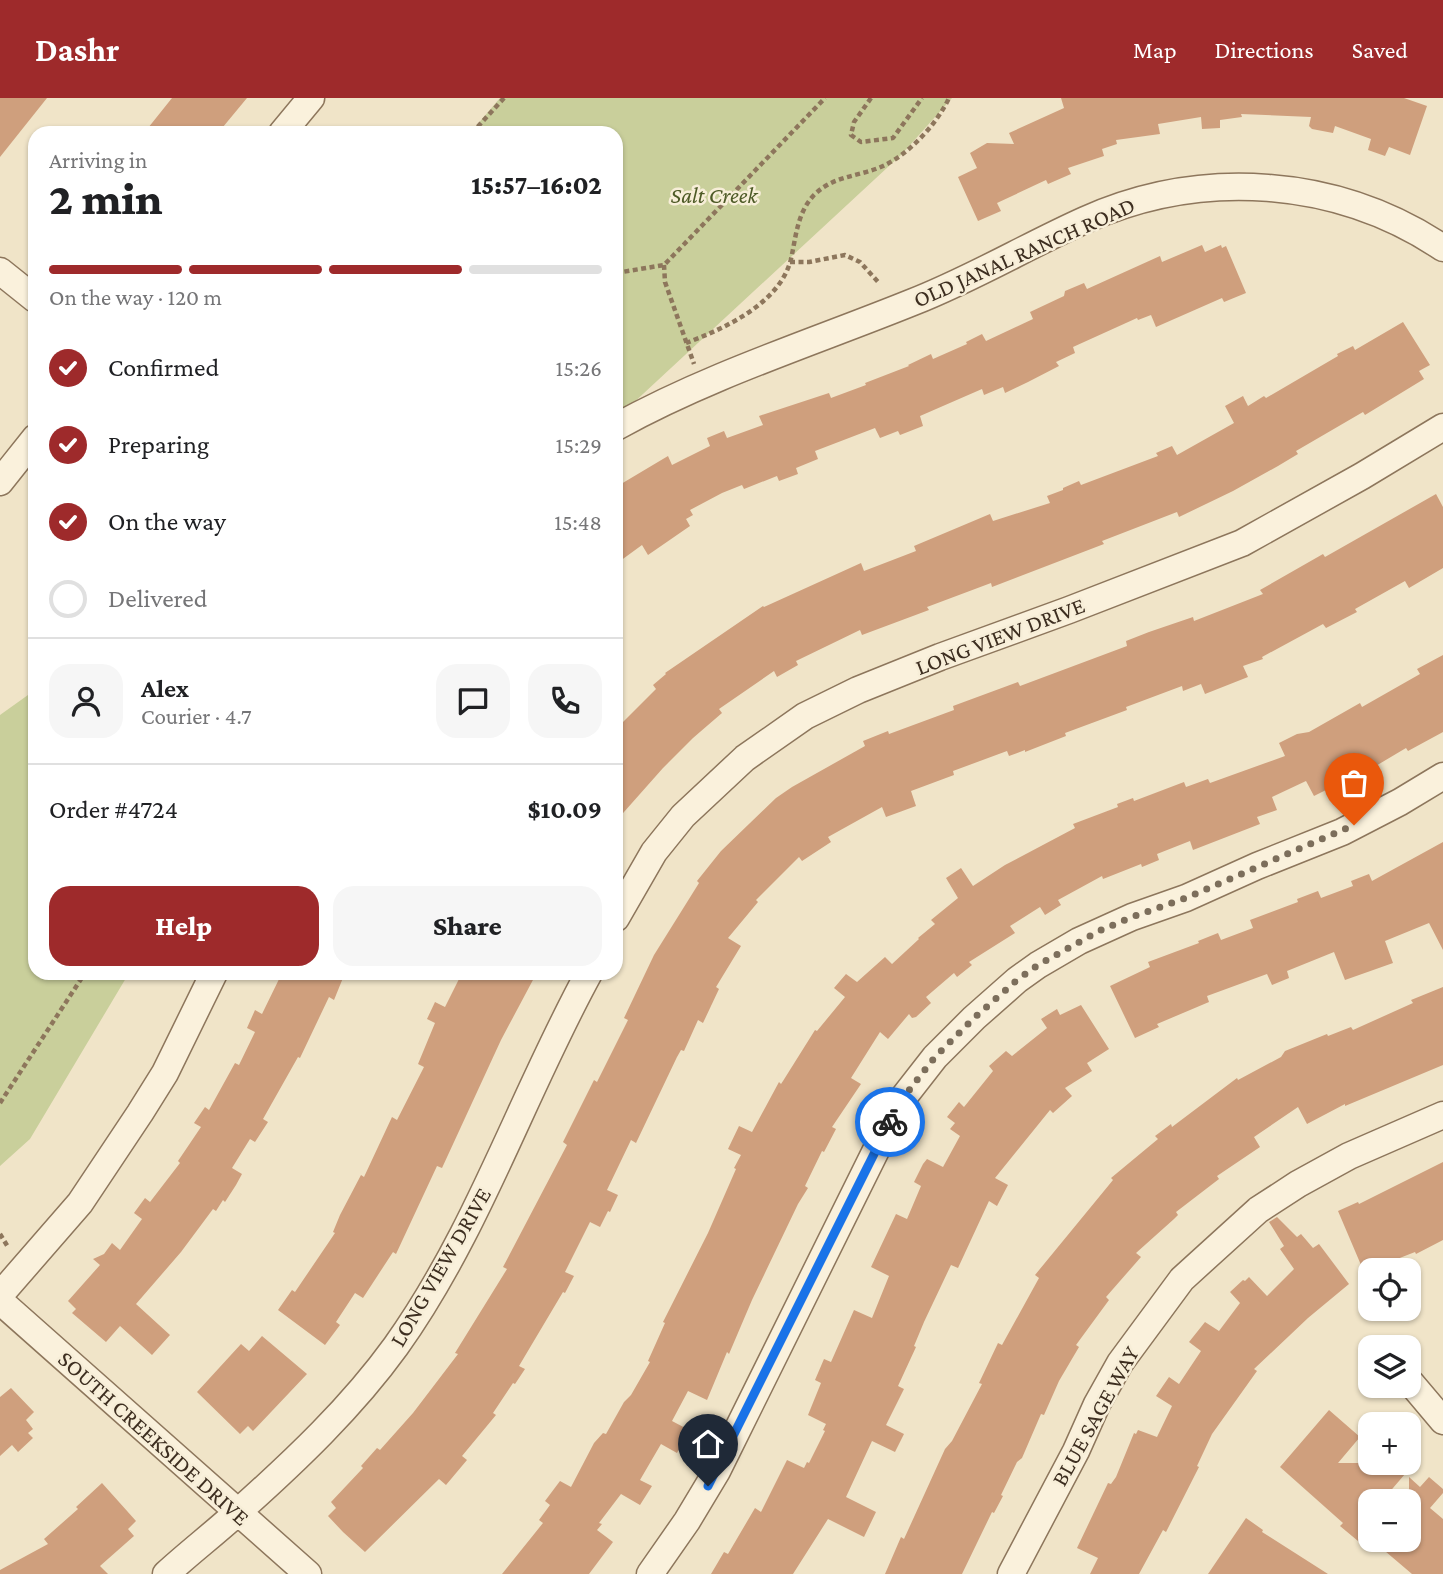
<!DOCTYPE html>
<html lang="en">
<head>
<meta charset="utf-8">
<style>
  body { margin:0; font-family:"Crimson Pro",serif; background:#f6f6f6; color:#202124; height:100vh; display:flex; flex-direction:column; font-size:26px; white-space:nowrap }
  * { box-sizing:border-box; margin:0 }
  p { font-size:23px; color:#757577 }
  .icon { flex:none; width:38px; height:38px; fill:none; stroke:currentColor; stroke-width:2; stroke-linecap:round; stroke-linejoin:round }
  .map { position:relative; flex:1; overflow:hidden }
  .side { position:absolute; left:28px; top:28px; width:595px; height:854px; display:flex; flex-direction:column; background:#fff; border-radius:21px; box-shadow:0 2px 5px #0004 }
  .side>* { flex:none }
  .controls { position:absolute; left:1358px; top:1160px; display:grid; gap:14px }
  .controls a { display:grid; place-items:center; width:63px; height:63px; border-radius:14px; background:#fff; box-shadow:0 2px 5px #0004; font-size:35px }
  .pin { position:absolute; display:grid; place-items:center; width:60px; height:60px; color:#fff; margin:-72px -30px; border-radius:50% 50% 50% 0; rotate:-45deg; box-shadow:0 0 7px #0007 }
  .pin .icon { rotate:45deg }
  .courier { position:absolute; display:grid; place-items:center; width:70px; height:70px; margin:-35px; border:5px solid #1a73e8; border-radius:50%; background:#fff; color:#222; box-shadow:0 2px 9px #0007 }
  .overview em { font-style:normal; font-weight:800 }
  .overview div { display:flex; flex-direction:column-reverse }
  .overview { display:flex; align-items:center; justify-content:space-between; height:119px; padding:0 21px }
  h1 { font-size:46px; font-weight:800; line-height:52px }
  .bar { display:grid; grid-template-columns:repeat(4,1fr); gap:10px 7px; align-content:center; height:84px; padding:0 21px }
  .bar i { height:9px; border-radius:5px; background:#e0e0e0 }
  .bar .selected { background:#9e2a2b }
  .bar p { grid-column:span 4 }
  .line { display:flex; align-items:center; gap:18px; padding:0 21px; border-top:2px solid #e0e0e0 }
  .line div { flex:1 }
  .round { display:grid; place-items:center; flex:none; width:74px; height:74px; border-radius:21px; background:#f6f6f6 }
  ol { padding:0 21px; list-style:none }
  li { display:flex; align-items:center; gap:21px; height:77px }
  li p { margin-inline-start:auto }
  li .icon { padding:7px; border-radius:50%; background:#9e2a2b; color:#fff; stroke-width:4 }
  li:last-child { color:#757577 }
  li i { width:38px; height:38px; border:4px solid #e0e0e0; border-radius:50% }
  .cta { display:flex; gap:14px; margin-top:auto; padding:14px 21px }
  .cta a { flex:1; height:80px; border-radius:21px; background:#9e2a2b; color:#fff; font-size:28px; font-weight:800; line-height:80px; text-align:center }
  .cta a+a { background:#f6f6f6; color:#202124 }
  header { display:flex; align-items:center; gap:42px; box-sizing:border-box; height:98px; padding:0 35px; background:#9e2a2b; color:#fff }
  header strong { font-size:33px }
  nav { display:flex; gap:38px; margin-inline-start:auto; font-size:24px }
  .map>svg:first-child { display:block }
  .green { fill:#c9cf9b }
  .building { fill:#cf9f7d }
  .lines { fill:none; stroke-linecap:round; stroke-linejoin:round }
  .minor-casing { stroke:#8d765c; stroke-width:29 }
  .path { stroke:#8d765c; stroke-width:4.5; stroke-dasharray:5 3.5; stroke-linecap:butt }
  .minor { stroke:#faf1dc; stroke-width:26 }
  .done { stroke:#7c6e5b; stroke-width:7; stroke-dasharray:0 12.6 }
  .route { stroke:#1a73e8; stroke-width:9 }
  .labels { text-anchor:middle; stroke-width:5; stroke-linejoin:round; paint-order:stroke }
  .park-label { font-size:23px; font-style:italic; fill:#4d5a26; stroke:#f7eed8 }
  .street-label { font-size:23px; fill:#3d2e20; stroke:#f7eed8 }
</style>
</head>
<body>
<header>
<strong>Dashr</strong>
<nav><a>Map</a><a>Directions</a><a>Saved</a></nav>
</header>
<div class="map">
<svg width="1443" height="1476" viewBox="0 0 1443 1476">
  <rect width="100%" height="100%" fill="#f0e4c8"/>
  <path class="green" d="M500,0h452l-50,56 -286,265v-286h-146z
    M35,592v283h94l-99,166 -30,27v-451z"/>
  <path class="building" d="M0,0h47l-47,59z
    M172,0h75l-29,35h-74z
    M1061,0h343l23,8 -17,49 -21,-8 -4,9 -17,-6 3,-11 -36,-13 -2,7 -21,-4 -3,-3 2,-9 -70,-3 1,3 -22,3v8l-18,1 -1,-12 -43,7 2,10 -44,6 1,4 -15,5 2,7 -36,12 3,6 -23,10 -2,-4 -49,23 4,8 -23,10 -20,-44 19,-9 -7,-15 17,-10 27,1 -5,-11 55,-25z
    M1202,147l3,7 16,-7 1,3 4,-2 20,47 -22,9 -2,-4 -66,29 -5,-12 -13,5 -1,-2 -64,29 2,6 -19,9 3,4 -31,16 -23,11 -2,-6 -19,8 -2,-6 -62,27 3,10 -23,9 -2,-4 -18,7 -5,-10 -60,23 3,8 -22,9 2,6 -19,7 -2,-5 -33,13 -2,-4 -20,8 -32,17 3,5 -7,4 4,7 -42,29 -6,-10 -26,19v-77l52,-31 4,9 38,-19 -3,-8 17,-7 3,7 36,-13 -4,-9 70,-23 2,5 35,-13 -1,-2 44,-17 -1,-1 23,-11 2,5 34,-15 -1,-2 16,-8 4,7 47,-22 -3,-7 34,-16 1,-5 19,-8 3,6 73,-33 2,6z
    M1403,224l27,43 -11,6 5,8 -59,36 -2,-3 -67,39 2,3 -20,12 -45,25 -54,26 -2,-5 -75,29 2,3 -112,43 -1,-4 -64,24 2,3 -67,25 -2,-5 -64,31 2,4 -21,12 -3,-6 -55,38 3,4 -29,25 -30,30 -47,53v-92l40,-40 -3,-4 13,-11 -1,-1 98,-67 1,1 97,-44 3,8 52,-20 -2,-5 76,-32 3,7 57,-18 -3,-7 16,-6v-2l16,-7 2,4 77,-29 -2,-3 16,-7 5,9 57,-32 -9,-17 18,-10 5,10 16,-10 2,2 72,-42 -1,-2 16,-8 2,4z
    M1436,396l7,13v61l-34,20 -4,-7 -50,28 2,3 -31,16 -3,-4 -61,33 1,2 -20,7 5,11 -43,17 -4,-10 -18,7 -1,-5 -56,21 1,3 -62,23 1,3 -41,16v-2l-16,6 -2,-5 -54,20 1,4 -43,16 5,15 -30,11 -4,-10 -54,30 3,5 -29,19 -3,-4 -43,43 2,2 -30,36 13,8 -25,41 3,2 -16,34 -5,-3 -14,31 -3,-1 -4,7 -41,86 -5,-3 -24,50 11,5 -8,17 -2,-1 -8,16 -10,-5 -25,50 9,4 -9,17 -2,-1 -44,74 6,3 -10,15 -2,-1 -20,30 3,2 -34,41 5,4 -21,25 -7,-6 -74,73 -22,-20 -15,-16 8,-8 -5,-6 32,-34 -2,-2 16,-18 3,2 33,-37 45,-59 -3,-1 52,-84 -4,-2 64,-122 -4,-3 31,-62 3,2 31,-62 -4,-2 30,-63 45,-72 -2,-2 24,-30 55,-53 16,-11 73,-41 -2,-5 25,-10 1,3 65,-24 -1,-4 65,-24 2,4 107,-40 -1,-5 23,-9 44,-15 1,4 69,-27 -3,-4 63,-36 2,3z
    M1443,557v77l-35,19 -2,-3 -37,22 -8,-15 -31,17 6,13 -22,11 -8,-15 -34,16 5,13 -20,7 3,7 -67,26 -3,-9 -33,13 2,6 -17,7 -1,-3 -38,15 -1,-3 -44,24 3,5 -16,10 -5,-8 -30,19 5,7 -46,29 3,3 -15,12 -3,-4 -28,24 5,6 -15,14 -4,1 -3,-4 -21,25 -8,-7 -29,46 10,6 -29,43 4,2 -12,23 -2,-1 -17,35 3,2 -10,16 -46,96 -23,54 -2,-2 -20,48 -19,-9 -16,30 17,9 -12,23 -16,-9 -21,36 12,6 -12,19 -19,-11 -22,29 3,1 -5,6 16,12 -24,32h-87l41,-51 -4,-3 11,-15 -5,-4 15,-20 11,6 23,-44 9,-10 3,1 18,-32 7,-7 19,-33 -2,-1 17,-38 -2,-1 45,-89 28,-64 -2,-1 7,-13 -13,-6 11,-23 13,6 27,-50 2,2 2,-3 32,-51 2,1 28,-34 -11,-9 12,-14 11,8 28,-25 7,7 27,-25 -1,-1 17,-14 -4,-4 27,-22 -12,-20 15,-10 12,18 32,-21 70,-37 -2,-4 45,-17 -1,-3 16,-6 1,3 50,-19 2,5 22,-8 2,4 75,-27 -6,-13 18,-9 12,-2 51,-29 2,4 58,-33 -3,-5z
    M1443,744v108l-14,-27 -44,18 8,22 -48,17 -11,-28 -47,19 2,7 -17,7 -5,-11 -60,22 2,6 -52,22 2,3 -24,11 -25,-52 40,-19 -2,-5 51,-19 -1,-2 20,-8 3,7 32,-12 -3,-8 48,-18 -1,-3 21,-8 3,7 32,-12 -2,-5 18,-7 3,7z
    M282,875h63l-11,27 -5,-3 -29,61 -2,-1 -35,62 5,3 -13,20 -5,-3 -18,29 10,6 -6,11 -11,17 -2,-2 -7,11 -3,-2 -32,43 -45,52 34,31 -18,20 -32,-29 -14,16 -34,-29 4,-4 -8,-8 32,-36 -7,-6 11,-5 8,-11 8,7 22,-31 -8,-6 11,-15 5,4 30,-39 -2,-2 23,-34 -7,-4 11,-16 4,3 26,-47 4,2 16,-33 -8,-4 8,-18 7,4z
    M462,875h62l10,5 -33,62 -59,128 -5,-2 -41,88 -3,-2 -30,46 -8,-5 -19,29 4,3 -15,20 -47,-35 14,-20 3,2 40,-59 -2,-1 7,-17 21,-40 3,2 28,-60 5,3 27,-53 -6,-3 17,-41 -8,-4 8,-17 10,5z
    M1443,889v78l-98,41v-2l-38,20 -9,-17 -44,30 6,10 -43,29 2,3 -43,33 2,3 -4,4 -38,34 5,4 -35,40 3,3 -33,45 3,2 -20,34 -15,34 -3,-1 -19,44 -5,4 -16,33 2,1 -9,17 -2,-1 -30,62h-77l16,-37 3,2 41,-90 7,-8 30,-57 -3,-1 19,-40 4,2 37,-67 -4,-3 78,-95 -2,-2 47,-39 -3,-3 16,-12 1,3 65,-49 1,2 43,-23 4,-6 42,-17 1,2 23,-9 2,3 60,-27 -2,-3z
    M1081,907l28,44 -22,14 5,8 -27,17 7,8 -19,17 -3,-3 -55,68 13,7 -11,21 -8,-5 -31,67 -7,-3 -27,57 -10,24 2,1 -18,39 6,3 -18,36 18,9 -9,18 -23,-11 -26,56 30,15 -12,25 -36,-18 -35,55h-82l13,-22 4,2 27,-46 6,4 26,-52 17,8 3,-6 2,1 16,-32 -2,-1 3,-6 -18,-9 13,-32 -6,-3 9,-21 7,3 23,-52 18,8 17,-42 -18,-9 25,-53 11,5 14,-33 -7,-4 9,-18 4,-5 16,8 17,-31 -10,-7 5,-6 -8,-6 12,-15 5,5 29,-36 -4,-5 17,-15 6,5 35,-28 -6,-9 16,-10 3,6z
    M1443,1064v78l-27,14 -1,-2 -51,20 -26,-61 20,-9 1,2z
    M1277,1119l20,20 4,-3 12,14 6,-4 30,40 -41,34 -54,51 3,2 -45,63 -15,32 2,1 -33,65 -3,-2 -24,44h-49l8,-16 -21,-10 31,-65 3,1 5,-7 18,-44 2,1 2,-4 19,7 15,-31 -16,-10 13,-19 10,7 22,-33 -12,-9 16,-20 14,9 21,-28 -10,-11 13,-12 2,1 4,-4 18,19 27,-27 -14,-20 4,-3 -15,-24z
    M262,1238l45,38 -54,57 -5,-5 -8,8 -43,-42 44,-48 8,7z
    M11,1290l23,24 -8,8 7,9 -5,4 5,5 -15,14 -6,-7 -12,11v-59z
    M1329,1312l31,27 -22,26h54l13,11 -24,28h-11v49l-30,-25 3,-3 -63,-56z
    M1409,1379l11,10 9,-10 14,12v4l-13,15 13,11v55h-31l-40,-34h37z
    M102,1385l34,38 -8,8 6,7 -34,30 8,8h-108v-4l48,-26 -4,-5 34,-30 -2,-2z
    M1246,1420l17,12 -1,2 66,42h-120z"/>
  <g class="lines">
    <g class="minor-casing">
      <path id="minor" d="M282,35l29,-35
        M0,173l35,28
        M616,329c94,-52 198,-85 297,-125 59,-23 114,-56 172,-82 116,-52 252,-43 358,28
        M0,384l35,-44
        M616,820l38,-66 29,-36 62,-58 60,-42 53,-26 82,-33 129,-47 173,-67 120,-67 81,-49
        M0,1197l80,-92 60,-90 25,-40 49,-100
        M0,1203l308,273
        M1411,1285l32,38
        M166,1476c24,-22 49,-41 73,-63 56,-50 113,-104 157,-165 82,-115 126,-251 193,-373
        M650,1476l37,-53 30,-50 173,-349 13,-24 32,-41 39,-39 43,-38 21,-15 41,-24 53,-24 54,-19 71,-32 85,-34 58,-30 43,-26
        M1011,1476l65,-123 21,-47 23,-41 62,-84 76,-69 40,-26 51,-28 94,-41"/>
    </g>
    <path class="path" d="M871,0l-17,24 -3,13 10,7 32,-4 29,-40
      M472,35l32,-35
      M790,164h19l36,-7 15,7 20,22
      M664,167l1,17 29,82
      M616,175l48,-8 161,-167
      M686,245c37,-14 94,-39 105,-84 5,-22 6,-46 23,-64 20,-20 45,-18 69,-29 26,-12 54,-42 66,-68
      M0,1005l85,-130
      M0,1136l8,13"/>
    <use href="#minor" class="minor"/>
  </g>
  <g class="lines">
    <path class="done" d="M890,1024l13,-24 32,-41 39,-39 43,-38 21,-15 61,-34 33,-14 54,-19 168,-73"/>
    <path class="route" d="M708,1388l182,-364"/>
  </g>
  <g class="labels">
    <g class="park-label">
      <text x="714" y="105">Salt Creek</text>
    </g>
    <g class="street-label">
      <text transform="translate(1024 154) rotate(-24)" y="8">OLD JANAL RANCH ROAD</text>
      <text transform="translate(1000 538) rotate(-21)" y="8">LONG VIEW DRIVE</text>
      <text transform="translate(440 1169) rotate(-60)" y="8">LONG VIEW DRIVE</text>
      <text transform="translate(1095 1318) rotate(-61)" y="8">BLUE SAGE WAY</text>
      <text transform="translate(154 1340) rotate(42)" y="8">SOUTH CREEKSIDE DRIVE</text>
    </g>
  </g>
</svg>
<div class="controls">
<a><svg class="icon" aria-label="locate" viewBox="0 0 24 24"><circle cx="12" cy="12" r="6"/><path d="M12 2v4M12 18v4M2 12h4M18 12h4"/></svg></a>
<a><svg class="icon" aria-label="layers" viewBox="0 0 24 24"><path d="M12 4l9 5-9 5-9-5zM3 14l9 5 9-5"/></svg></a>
<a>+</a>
<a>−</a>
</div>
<div class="pin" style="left:1354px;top:727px;background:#ea580c"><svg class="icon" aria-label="bag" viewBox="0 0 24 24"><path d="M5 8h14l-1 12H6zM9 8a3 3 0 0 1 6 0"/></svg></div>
<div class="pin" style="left:708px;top:1388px;background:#1f2937"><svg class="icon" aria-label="home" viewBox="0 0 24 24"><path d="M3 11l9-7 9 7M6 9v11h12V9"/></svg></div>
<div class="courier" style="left:890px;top:1024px"><svg class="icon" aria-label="bike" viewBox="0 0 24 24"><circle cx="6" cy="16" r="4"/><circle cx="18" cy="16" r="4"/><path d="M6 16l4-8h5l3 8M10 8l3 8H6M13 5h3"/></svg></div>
<section class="side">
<div class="overview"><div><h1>2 min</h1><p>Arriving in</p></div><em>15:57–16:02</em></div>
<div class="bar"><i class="selected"></i><i class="selected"></i><i class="selected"></i><i></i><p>On the way · 120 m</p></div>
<ol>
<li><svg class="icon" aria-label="check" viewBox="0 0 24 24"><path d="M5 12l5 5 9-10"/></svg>Confirmed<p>15:26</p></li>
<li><svg class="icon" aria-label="check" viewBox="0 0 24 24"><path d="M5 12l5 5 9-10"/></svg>Preparing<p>15:29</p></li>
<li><svg class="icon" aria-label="check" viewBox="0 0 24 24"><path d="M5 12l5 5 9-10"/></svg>On the way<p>15:48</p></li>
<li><i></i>Delivered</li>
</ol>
<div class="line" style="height:126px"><a class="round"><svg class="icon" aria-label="person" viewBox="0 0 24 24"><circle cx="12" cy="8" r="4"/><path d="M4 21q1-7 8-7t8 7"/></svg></a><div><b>Alex</b><p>Courier · 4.7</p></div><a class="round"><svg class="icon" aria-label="chat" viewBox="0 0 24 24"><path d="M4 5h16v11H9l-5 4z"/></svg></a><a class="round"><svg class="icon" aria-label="phone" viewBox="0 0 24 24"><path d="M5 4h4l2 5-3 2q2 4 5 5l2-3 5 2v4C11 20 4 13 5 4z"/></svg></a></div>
<div class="line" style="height:91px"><div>Order #4724</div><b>$10.09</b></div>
<div class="cta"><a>Help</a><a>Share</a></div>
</section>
</div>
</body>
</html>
